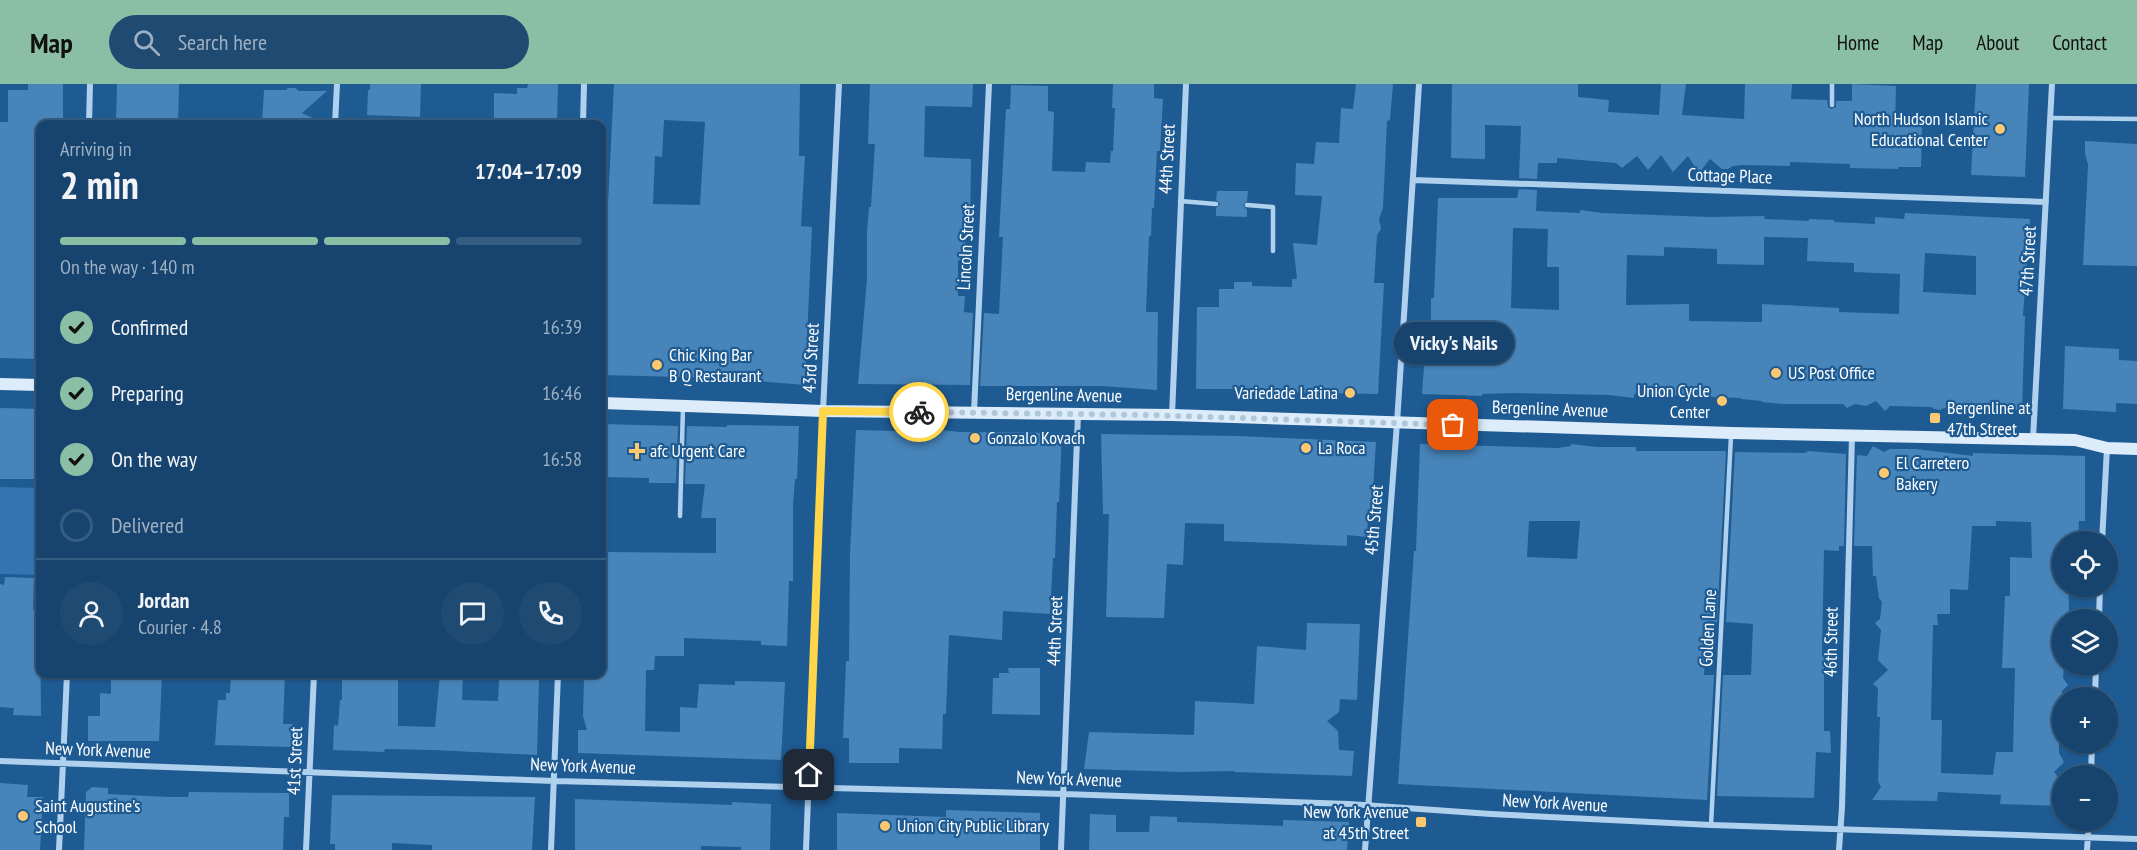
<!DOCTYPE html>
<html lang="en">
<head>
<meta charset="utf-8">
<style>
  body { margin:0; font-family:"PT Sans Narrow",sans-serif; background:#1f4b73; color:#f1f3f6; height:100vh; display:flex; flex-direction:column; font-size:22px; white-space:nowrap }
  * { box-sizing:border-box; margin:0 }
  p { font-size:20px; color:#9eb0c2 }
  .icon { flex:none; width:33px; height:33px; fill:none; stroke:currentColor; stroke-width:2; stroke-linecap:round; stroke-linejoin:round }
  .map { position:relative; flex:1; overflow:hidden }
  .details { position:absolute; left:36px; top:36px; width:570px; height:558px; display:flex; flex-direction:column; background:#16446e; border-radius:12px; box-shadow:0 2px 4px #0004,0 0 0 2px #355c81 }
  .details>* { flex:none }
  .controls { position:absolute; left:2052px; top:447px; display:grid; gap:12px }
  .controls a { display:grid; place-items:center; width:66px; height:66px; border-radius:50%; background:#16446e; box-shadow:0 2px 4px #0004,0 0 0 2px #355c81; font-size:30px }
  .pin { position:absolute; display:grid; place-items:center; width:51px; height:51px; color:#fff; margin:-26px; border-radius:12px; box-shadow:0 3px 9px #0006 }
  .courier { position:absolute; display:grid; place-items:center; width:60px; height:60px; margin:-30px; border:4px solid #ffd54a; border-radius:50%; background:#fff; color:#222; box-shadow:0 2px 8px #0007 }
  .bubble { position:absolute; height:42px; border-radius:21px; background:#16446e; box-shadow:0 2px 4px #0004,0 0 0 2px #355c81; font-size:20px; font-weight:600; line-height:42px; text-align:center }
  .summary em { font-style:normal; font-weight:600 }
  .summary div { display:flex; flex-direction:column-reverse }
  .summary { display:flex; align-items:center; justify-content:space-between; height:102px; padding:0 24px }
  h1 { font-size:39px; font-weight:600; line-height:45px }
  .bar { display:grid; grid-template-columns:repeat(4,1fr); gap:9px 6px; align-content:center; height:72px; padding:0 24px }
  .bar i { height:8px; border-radius:4px; background:#355c81 }
  .bar .on { background:#8abfa5 }
  .bar p { grid-column:span 4 }
  .line { display:flex; align-items:center; gap:15px; padding:0 24px; border-top:2px solid #355c81 }
  .line div { flex:1 }
  .round { display:grid; place-items:center; flex:none; width:63px; height:63px; border-radius:32px; background:#1f4b73 }
  ol { padding:0 24px; list-style:none }
  li { display:flex; align-items:center; gap:18px; height:66px }
  li p { margin-inline-start:auto }
  li .icon { padding:6px; border-radius:50%; background:#8abfa5; color:#111; stroke-width:4 }
  li:last-child { color:#9eb0c2 }
  li i { width:33px; height:33px; border:3px solid #355c81; border-radius:50% }
  header { display:flex; align-items:center; gap:36px; box-sizing:border-box; height:84px; padding:0 30px; background:#8abfa5; color:#111 }
  header strong { font-size:28px }
  nav { display:flex; gap:33px; margin-inline-start:auto; font-size:21px }
  .search { width:420px; height:54px; background:#1f4b73; display:flex; align-items:center; gap:15px; box-sizing:border-box; padding:0 21px; border-radius:33px; color:#9eb0c2; font-size:22px }
  .map>svg:first-child { display:block }
  .green { fill:#3275b1 }
  .building { fill:#4784b9; fill-rule:evenodd }
  .lines { fill:none; stroke-linecap:round; stroke-linejoin:round }
  .lane { stroke:#b0d1ee; stroke-width:4.5 }
  .street { stroke:#b0d1ee; stroke-width:6 }
  .secondary { stroke:#ddecfa; stroke-width:12 }
  .done { stroke:#b0c6d9; stroke-width:6; stroke-dasharray:0 10.8 }
  .route { stroke:#ffd54a; stroke-width:8 }
  .poi-dot { fill:#fdc86f; stroke:#1e5b93; stroke-width:2 }
  .labels { text-anchor:middle; stroke-width:4.5; stroke-linejoin:round; paint-order:stroke }
  .poi-label { font-size:18px; fill:#fff; stroke:#1e5b93; text-anchor:start }
  .street-label { font-size:18px; fill:#fff; stroke:#1e5b93 }
</style>
</head>
<body>
<header>
<strong>Map</strong>
<div class="search"><svg class="icon" aria-label="search" viewBox="0 0 24 24"><circle cx="10" cy="10" r="6"/><path d="M15 15l6 6"/></svg>Search here</div>
<nav><a>Home</a><a>Map</a><a>About</a><a>Contact</a></nav>
</header>
<div class="map">
<svg width="2137" height="766" viewBox="0 0 2137 766">
  <rect width="100%" height="100%" fill="#1e5b93"/>
  <path class="green" d="M0,403l40,1v87l-40,-1z"/>
  <path class="building" d="M28,0h35v40h-23v235l-40,-1v-236h8v-32h20z
    M117,0h62l-1,40h-62z
    M370,0h51l-1,33 -53,-2 1,-25h2z
    M528,0h30l-1,37 -63,-2v-26l23,1v-6h10z
    M614,0h186l-1,72h6l-4,70 11,1 -7,158 -85,-7 -118,-3v-74l3,-51 1,-48 2,1zM664,36l41,2 -5,83 -47,-1 2,-48 7,1z
    M870,0h103l-1,23 -47,-1 -1,51 47,2 -1,77h-4l-2,25 -6,-1v36h7l-1,16 9,1 -3,72 -112,-1 9,-105v-47l2,-25h2l4,-63h-7z
    M1113,0h41v14l9,1 -3,52h-3l-3,57h-2l-1,28h-2l-3,76h12l-1,78 -55,-4h-122l4,-73 15,1 4,-77h-4l7,-128h4l1,-24 37,1v25l6,1 -2,59 33,1 1,-10 24,1 1,-12h2l2,-43h-3z
    M1356,0h37l-3,36 -3,1 -4,87 -4,11 2,10 -4,6 -3,48h10l-6,111 -104,-2v-3h-78l1,-82h22v-18h15v-7h18v4l40,1v-8h5l-4,-36 24,2 5,-49 -27,-1 1,-32 18,1 2,-22 23,1 2,-35 12,1z
    M1452,0h126v13l31,3 -1,12 51,3 2,-31h25l-4,31 62,4 1,-35h47l-1,15 36,1 1,7 3,2 5,-2v-6h16v-17l44,2 -1,40 27,1 -1,40h-23v2l-48,-1v-4l-60,-2v4l-47,-1 -10,1 -5,3h-6l-12,-10 -11,14 -11,-17 -15,16 -12,-17 -13,15 -11,-14 -15,12 -6,-5 -59,-5v5h-19l-1,16 -18,-1 2,-52 -36,-1v34l-34,-1z
    M1976,0h53l-4,93 -54,-2z
    M288,4h7l4,3h28l-25,22 23,11h-63l2,-34h22z
    M2085,57l52,3v122l-54,-1 5,-100 -3,-12z
    M1519,105l18,1 -1,21 44,2v-3l22,3 108,4 55,-1 -1,3 45,2v-2l25,1v2l41,2v-7l29,2 1,-6 125,6 -7,97h2l-3,94 -78,-2 -4,2 -6,-1 -3,-2 -41,-1 -5,5 -9,-10 -10,5 -11,-2 -8,4 -4,-4h-59l-22,-2v-1l-21,-2v-1l-107,-4v4l-25,-3 -96,-2 -31,1v2l-60,-2 5,-70h4v-26h3l4,-100h79zM1513,144l35,1 -1,38h12v43l-48,-2zM1764,153l44,1 -1,23 47,2v9l46,2 -1,40 -60,-2v-4l-77,-4v18l-73,-1v-17l-63,1 1,-50 37,1v-9l53,2v15l47,1zM1925,169l51,3v39l-53,-3z
    M1217,107h31l-1,10 -4,4 4,5v7l-31,-1v-8l4,-4 -4,-4z
    M2065,262l54,3v11l18,1v43l-21,-1v9l-53,-3z
    M0,324l40,1v70h-40z
    M602,340l76,2 -2,57h-27v-5l-47,-1z
    M727,341l72,1 -2,53h-2l-2,26v76h-4l-2,65 -26,-1v-4l-77,-3v18h-29l-1,14h-8l-1,61 35,1v-25l17,1 2,-24 36,1v-4l50,1 -4,78 -203,-7v-23h9l-4,-14 1,-37h13v-5h5v-122l114,1v-35h-15l4,-34h-20l2,-58 40,1z
    M934,345l25,3 103,1 -3,69h-2l-2,56h-2l-3,56 -47,-3 -1,29 -53,-5 -3,79h-3l-1,35 -43,-1v15h-50v-25h-6l3,-77h3l1,-107 6,-124 78,2z
    M1101,350l136,2 139,6 -4,62 -4,10 -1,23 -20,-2v11l-123,-5v-17l-39,-1 -2,42 -16,-1 -3,54 -58,-1 3,-103h-6z
    M1420,360l138,4 13,-2v-2l26,3h39v4h90l-9,171 -9,-1 -4,54h10l-7,125 -309,-16 16,-233h2zM1529,437h51l-3,38 -50,-2z
    M1873,362l11,6 6,-3h26l57,7v-3l112,3v65h-6l-1,21h-16v44h6l1,23 -3,11h-4v44h2l-1,14 5,7 -6,6 -1,38 1,9 -3,4v11l5,9 -10,10 8,10 -1,24 -61,-2 1,-9 -63,-3 -1,9 -65,-1 9,-13 -3,-6 2,-64h-3l1,-29 -5,-4 15,-14 -10,-10 3,-30 -6,-7 5,-4 2,-17 -3,-4 -3,-22h-3l-1,-30h-18l3,-91 10,1zM1996,437l35,1 1,36 -22,-1v39h-5l-3,72h13l-2,84h-17l-3,23 -52,-2 1,-53h-11l2,-95h5l-1,-11h13v-25l18,1 4,-64h24z
    M1808,367l38,3 -2,92h-5v5l-15,-1 -2,104h2v77h6l1,22 -15,-1 -2,46 -97,-2 6,-121h28l2,-51 -27,-2 9,-170 70,1z
    M5,493l29,1 -1,32 7,1 1,105 -28,-1 1,-7 -14,-1v-123l4,1z
    M1307,539l53,1 -3,76 -17,-1 -1,13 -12,9 11,10 1,19 15,1 -2,25 -118,-4v-1l-52,1 -98,-3 5,-37 105,3 1,-34 59,3 3,-58 49,4z
    M1008,584h32v47l-48,-1 1,-36h6v-5h10z
    M111,590h51l-3,67h-71v-25h12v-23l11,1z
    M231,590h54l-2,50h10l-1,23 -77,-2 3,-45h8v-7h4z
    M342,590h56v52l37,1 5,-52 23,1 -1,24 36,1 1,-22h40l-2,76 -104,-5 -48,-1 -1,3 -51,-2 1,-25 4,1 2,-26h2z
    M0,699l28,2 -1,12h16l-3,53h-40z
    M92,703l16,1v6l61,3h19l1,-5 100,1v24h-5l-1,33h-199l2,-58z
    M332,711l203,2 -3,53h-100v-5l-40,-2v7h-57v-6h-5z
    M575,715l157,6v-3l39,2 -1,46h-29v-3l-40,-1v4h-126z
    M946,726l94,3v37h-203v-37l109,4z
    M1090,730l26,1v17h33l1,-16 27,1v5l106,4v-6l66,2 -2,28h-258z"/>
  <g class="lines">
    <path class="lane" d="M1832,21v-21
      M2050,34l87,1
      M1180,117l36,3
      M1247,121l26,2v44
      M680,432l3,-109
      M1711,741l20,-389"/>
    <path class="street" d="M89,40l1,-40
      M335,40l2,-40
      M583,40l1,-40
      M1413,96l633,22
      M974,328l15,-328
      M1172,331l14,-331
      M2033,355l19,-355
      M2102,458l5,-94
      M2099,536l1,-34
      M2095,614l1,-34
      M0,677l554,20 510,13 285,10 142,10 220,11 426,14
      M2091,692l1,-34
      M59,766l8,-176
      M306,766l8,-176
      M551,766l7,-176
      M806,766l17,-439 16,-327
      M1061,766l17,-436
      M1365,766l32,-427 22,-339
      M1839,766l3,-43 10,-371
      M2087,766l2,-30"/>
    <path class="secondary" d="M0,300l40,1
      M602,319l221,8 349,4 559,18 344,7 32,8 30,1"/>
  </g>
  <g class="lines">
    <path class="done" d="M919,328l229,3 305,10"/>
    <path class="route" d="M809,691l14,-364 96,1"/>
  </g>
  <g class="poi-dot">
    <circle cx="2000" cy="45" r="6"/>
    <circle cx="657" cy="281" r="6"/>
    <circle cx="1776" cy="289" r="6"/>
    <circle cx="1350" cy="309" r="6"/>
    <circle cx="1722" cy="317" r="6"/>
    <rect x="1929" y="328" width="12" height="12" rx="3"/>
    <circle cx="975" cy="354" r="6"/>
    <circle cx="1306" cy="364" r="6"/>
    <path d="M634 358h6v6h6v6h-6v6h-6v-6h-6v-6h6z"/>
    <circle cx="1884" cy="389" r="6"/>
    <circle cx="23" cy="732" r="6"/>
    <rect x="1415" y="732" width="12" height="12" rx="3"/>
    <circle cx="885" cy="742" r="6"/>
  </g>
  <g class="labels">
    <g class="poi-label">
      <text x="1988" y="41" text-anchor="end">North Hudson Islamic<tspan x="1988" dy="21">Educational Center</tspan></text>
      <text x="669" y="277">Chic King Bar<tspan x="669" dy="21">B Q Restaurant</tspan></text>
      <text x="1788" y="295">US Post Office</text>
      <text x="1710" y="313" text-anchor="end">Union Cycle<tspan x="1710" dy="21">Center</tspan></text>
      <text x="1338" y="315" text-anchor="end">Variedade Latina</text>
      <text x="1947" y="330">Bergenline at<tspan x="1947" dy="21">47th Street</tspan></text>
      <text x="987" y="360">Gonzalo Kovach</text>
      <text x="1318" y="370">La Roca</text>
      <text x="650" y="373">afc Urgent Care</text>
      <text x="1896" y="385">El Carretero<tspan x="1896" dy="21">Bakery</tspan></text>
      <text x="35" y="728">Saint Augustine's<tspan x="35" dy="21">School</tspan></text>
      <text x="1409" y="734" text-anchor="end">New York Avenue<tspan x="1409" dy="21">at 45th Street</tspan></text>
      <text x="897" y="748">Union City Public Library</text>
    </g>
    <g class="street-label">
      <text transform="translate(1167 75) rotate(-87)" y="6">44th Street</text>
      <text transform="translate(1730 92) rotate(2)" y="6">Cottage Place</text>
      <text transform="translate(966 163) rotate(-87)" y="6">Lincoln Street</text>
      <text transform="translate(2028 177) rotate(-87)" y="6">47th Street</text>
      <text transform="translate(811 274) rotate(-87)" y="6">43rd Street</text>
      <text transform="translate(1064 311) rotate(1)" y="6">Bergenline Avenue</text>
      <text transform="translate(1550 325) rotate(2)" y="6">Bergenline Avenue</text>
      <text transform="translate(1374 436) rotate(-85)" y="6">45th Street</text>
      <text transform="translate(1708 544) rotate(-87)" y="6">Golden Lane</text>
      <text transform="translate(1055 547) rotate(-88)" y="6">44th Street</text>
      <text transform="translate(1831 558) rotate(-89)" y="6">46th Street</text>
      <text transform="translate(98 666) rotate(2)" y="6">New York Avenue</text>
      <text transform="translate(295 677) rotate(-88)" y="6">41st Street</text>
      <text transform="translate(583 682) rotate(2)" y="6">New York Avenue</text>
      <text transform="translate(1069 695) rotate(2)" y="6">New York Avenue</text>
      <text transform="translate(1555 719) rotate(3)" y="6">New York Avenue</text>
    </g>
  </g>
</svg>
<div class="controls">
<a><svg class="icon" aria-label="locate" viewBox="0 0 24 24"><circle cx="12" cy="12" r="6"/><path d="M12 2v4M12 18v4M2 12h4M18 12h4"/></svg></a>
<a><svg class="icon" aria-label="layers" viewBox="0 0 24 24"><path d="M12 4l9 5-9 5-9-5zM3 14l9 5 9-5"/></svg></a>
<a>+</a>
<a>−</a>
</div>
<div class="pin" style="left:1453px;top:341px;background:#ea580c"><svg class="icon" aria-label="bag" viewBox="0 0 24 24"><path d="M5 8h14l-1 12H6zM9 8a3 3 0 0 1 6 0"/></svg></div>
<div class="pin" style="left:809px;top:691px;background:#1f2937"><svg class="icon" aria-label="home" viewBox="0 0 24 24"><path d="M3 11l9-7 9 7M6 9v11h12V9"/></svg></div>
<div class="courier" style="left:919px;top:328px"><svg class="icon" aria-label="bike" viewBox="0 0 24 24"><circle cx="6" cy="16" r="4"/><circle cx="18" cy="16" r="4"/><path d="M6 16l4-8h5l3 8M10 8l3 8H6M13 5h3"/></svg></div>
<div class="bubble" style="left:1394px;top:238px;width:120px">Vicky's Nails</div>
<section class="details">
<div class="summary"><div><h1>2 min</h1><p>Arriving in</p></div><em>17:04–17:09</em></div>
<div class="bar"><i class="on"></i><i class="on"></i><i class="on"></i><i></i><p>On the way · 140 m</p></div>
<ol>
<li><svg class="icon" aria-label="check" viewBox="0 0 24 24"><path d="M5 12l5 5 9-10"/></svg>Confirmed<p>16:39</p></li>
<li><svg class="icon" aria-label="check" viewBox="0 0 24 24"><path d="M5 12l5 5 9-10"/></svg>Preparing<p>16:46</p></li>
<li><svg class="icon" aria-label="check" viewBox="0 0 24 24"><path d="M5 12l5 5 9-10"/></svg>On the way<p>16:58</p></li>
<li><i></i>Delivered</li>
</ol>
<div class="line" style="height:108px"><a class="round"><svg class="icon" aria-label="person" viewBox="0 0 24 24"><circle cx="12" cy="8" r="4"/><path d="M4 21q1-7 8-7t8 7"/></svg></a><div><b>Jordan</b><p>Courier · 4.8</p></div><a class="round"><svg class="icon" aria-label="chat" viewBox="0 0 24 24"><path d="M4 5h16v11H9l-5 4z"/></svg></a><a class="round"><svg class="icon" aria-label="phone" viewBox="0 0 24 24"><path d="M5 4h4l2 5-3 2q2 4 5 5l2-3 5 2v4C11 20 4 13 5 4z"/></svg></a></div>
</section>
</div>
</body>
</html>
